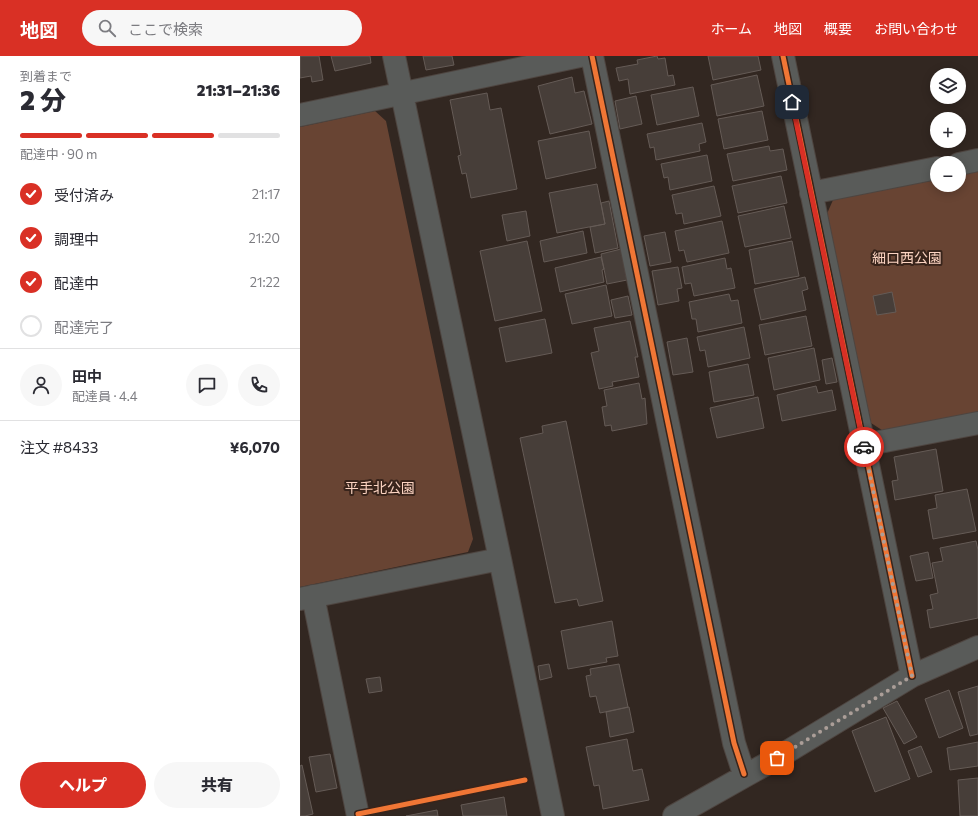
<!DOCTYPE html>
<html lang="ja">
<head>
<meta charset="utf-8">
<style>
  body { margin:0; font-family:Commissioner,"Noto Sans JP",sans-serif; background:#f7f7f7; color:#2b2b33; height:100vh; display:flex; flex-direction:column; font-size:15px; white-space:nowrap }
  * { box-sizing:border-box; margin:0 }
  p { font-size:13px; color:#7c7c81 }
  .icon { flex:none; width:22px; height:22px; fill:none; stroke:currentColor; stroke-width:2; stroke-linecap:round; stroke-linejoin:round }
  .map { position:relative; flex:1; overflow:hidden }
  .panel { display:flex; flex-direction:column; background:#fff; width:300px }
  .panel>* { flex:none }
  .buttons { position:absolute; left:630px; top:12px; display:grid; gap:8px }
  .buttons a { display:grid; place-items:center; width:36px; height:36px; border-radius:50%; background:#fff; box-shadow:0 2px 10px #0003; font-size:20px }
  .pin { position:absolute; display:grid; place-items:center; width:34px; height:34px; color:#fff; margin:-17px; border-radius:8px; box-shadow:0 2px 6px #0006 }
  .courier { position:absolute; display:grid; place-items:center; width:40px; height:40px; margin:-20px; border:3px solid #d93025; border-radius:50%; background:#fff; color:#222; box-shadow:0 1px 5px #0007 }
  .headline em { font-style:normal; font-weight:800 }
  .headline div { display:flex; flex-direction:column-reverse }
  .headline { display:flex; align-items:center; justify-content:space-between; height:68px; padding:0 20px }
  h1 { font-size:26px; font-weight:800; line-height:30px }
  .bar { display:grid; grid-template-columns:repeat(4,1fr); gap:6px 4px; align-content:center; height:48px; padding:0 20px }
  .bar i { height:5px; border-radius:3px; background:#e1e1e2 }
  .bar .on { background:#d93025 }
  .bar p { grid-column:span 4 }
  .line { display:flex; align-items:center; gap:10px; padding:0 20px; border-top:1px solid #e1e1e2 }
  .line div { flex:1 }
  .round { display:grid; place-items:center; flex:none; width:42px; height:42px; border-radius:21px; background:#f7f7f7 }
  ol { padding:0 20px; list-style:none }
  li { display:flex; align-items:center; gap:12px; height:44px }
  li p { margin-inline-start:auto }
  li .icon { padding:4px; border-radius:50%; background:#d93025; color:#fff; stroke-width:4 }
  li:last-child { color:#7c7c81 }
  li i { width:22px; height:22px; border:2px solid #e1e1e2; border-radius:50% }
  .cta { display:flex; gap:8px; margin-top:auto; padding:8px 20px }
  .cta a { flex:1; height:46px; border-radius:24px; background:#d93025; color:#fff; font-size:16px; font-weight:800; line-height:46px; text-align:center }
  .cta a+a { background:#f7f7f7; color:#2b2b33 }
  header { display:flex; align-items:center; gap:24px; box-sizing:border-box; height:56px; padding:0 20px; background:#d93025; color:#fff }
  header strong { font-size:19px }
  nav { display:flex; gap:22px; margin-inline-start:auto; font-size:14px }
  .search { width:280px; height:36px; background:#f7f7f7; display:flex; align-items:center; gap:10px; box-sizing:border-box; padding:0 14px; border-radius:22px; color:#7c7c81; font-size:15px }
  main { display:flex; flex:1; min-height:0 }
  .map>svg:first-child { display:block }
  .green { fill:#684433 }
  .building { fill:#473e39; stroke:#655b56 }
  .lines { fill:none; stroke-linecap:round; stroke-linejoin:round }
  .street-casing { stroke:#4e4540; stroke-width:24 }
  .street { stroke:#595b59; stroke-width:22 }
  .cycleway-casing { stroke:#38241b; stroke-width:8 }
  .cycleway { stroke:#f07635; stroke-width:5 }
  .done { stroke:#ab9e98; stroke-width:4; stroke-dasharray:0 7.2 }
  .route { stroke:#d93025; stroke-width:5 }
  .labels { text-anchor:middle; stroke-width:4; stroke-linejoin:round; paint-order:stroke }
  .park-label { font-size:14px; fill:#fbd3c1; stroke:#38241b }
</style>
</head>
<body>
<header>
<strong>地図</strong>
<div class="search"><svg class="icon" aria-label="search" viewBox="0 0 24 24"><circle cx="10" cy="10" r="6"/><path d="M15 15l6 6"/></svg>ここで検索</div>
<nav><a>ホーム</a><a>地図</a><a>概要</a><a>お問い合わせ</a></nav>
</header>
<main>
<section class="panel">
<div class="headline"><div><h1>2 分</h1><p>到着まで</p></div><em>21:31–21:36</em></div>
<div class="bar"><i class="on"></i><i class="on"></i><i class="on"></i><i></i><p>配達中 · 90 m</p></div>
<ol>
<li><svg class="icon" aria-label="check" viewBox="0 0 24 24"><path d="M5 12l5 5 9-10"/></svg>受付済み<p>21:17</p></li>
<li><svg class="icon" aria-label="check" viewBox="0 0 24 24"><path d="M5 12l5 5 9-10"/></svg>調理中<p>21:20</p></li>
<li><svg class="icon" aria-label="check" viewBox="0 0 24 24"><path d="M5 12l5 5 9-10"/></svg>配達中<p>21:22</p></li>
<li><i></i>配達完了</li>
</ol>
<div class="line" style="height:72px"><a class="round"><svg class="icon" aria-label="person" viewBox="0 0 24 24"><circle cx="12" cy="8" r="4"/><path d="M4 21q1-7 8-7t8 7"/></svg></a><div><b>田中</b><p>配達員 · 4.4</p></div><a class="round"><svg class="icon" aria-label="chat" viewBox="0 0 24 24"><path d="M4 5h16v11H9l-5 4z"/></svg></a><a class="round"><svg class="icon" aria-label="phone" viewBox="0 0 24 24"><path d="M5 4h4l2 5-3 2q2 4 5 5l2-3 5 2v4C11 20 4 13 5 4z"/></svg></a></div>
<div class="line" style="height:52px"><div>注文 #8433</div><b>¥6,070</b></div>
<div class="cta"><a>ヘルプ</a><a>共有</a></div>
</section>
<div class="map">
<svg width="678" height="760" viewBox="0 0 678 760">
  <rect width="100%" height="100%" fill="#322721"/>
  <path class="green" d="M75,55l11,10 87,418 -5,13 -168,35v-460z
    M678,115v242l-93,19 -14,-9 -45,-207 7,-16 104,-21v6h22v-10z"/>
  <path class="building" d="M0,0h19l4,24 -11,2 -1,-6 -11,2z
    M31,0h39l1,7 -36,8z
    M123,0h29l2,9 -28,5z
    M357,0l1,3 7,-1 3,18 5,-1 2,10 -45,9 -2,-15 -9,2 -3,-13 22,-4 -1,-4z
    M408,0h50l3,14 -48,10z
    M457,19l7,31 -47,10 -6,-31z
    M272,21l3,16 9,-2 8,33 -42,10 -12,-48z
    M393,31l6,29 -42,9 -6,-30z
    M187,37l3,17 11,-2 16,81 -46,9 -5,-25 -4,1 -4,-18 3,-1 -11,-55z
    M336,40l6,28 -22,5 -5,-28z
    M462,55l6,29 -44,9 -6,-30z
    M402,67l4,19 -7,2 1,7 -44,9 -2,-13 -4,1 -3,-14z
    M289,75l7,37 -50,11 -8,-38z
    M469,90l1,5 13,-2 4,21 -54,11 -6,-27z
    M407,99l5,26 -42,9 -2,-13 -4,1 -3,-14z
    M481,120l6,27 -49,10 -6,-27z
    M297,128l8,40 -48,9 -8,-40z
    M414,130l7,30 -37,8 -2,-11 -6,1 -4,-19z
    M309,145l9,47 -23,5 -5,-26 15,-3 -4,-21z
    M484,150l7,32 -46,9 -7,-31z
    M226,155l4,25 -23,5 -5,-26z
    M422,165l7,32 -42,9 -3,-12 -5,1 -4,-20z
    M283,175l4,22 -43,9 -4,-21z
    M365,176l6,30 -21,4 -6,-30z
    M227,185l15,70 -47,10 -15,-70z
    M492,185l7,35 -44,8 -6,-34z
    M321,193l6,31 -20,4 -6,-30z
    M301,201l3,12 -2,1 2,12 -44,10 -5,-24z
    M425,202l2,11 4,-1 4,20 -41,8 -3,-13 -6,1 -3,-17z
    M378,211l4,21 -5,1 2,12 -21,4 -6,-34z
    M505,221l3,12 -6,2 4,19 -45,10 -7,-31z
    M306,229l6,31 -40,8 -7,-30z
    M592,236l4,20 -19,3 -4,-19z
    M429,238l2,7 7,-1 4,23 -44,9 -2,-13h-4l-3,-17z
    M328,240l4,19 -17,3 -4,-18z
    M506,260l6,30 -47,9 -6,-30z
    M245,263l7,34 -46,9 -7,-34z
    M330,265l8,36h-3l4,20 -27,5 1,4 -14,3 -8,-36 8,-2 -5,-23z
    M444,271l6,31 -42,9 -3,-17 -5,1 -3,-14z
    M387,282l6,34 -20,3 -6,-33z
    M514,292l6,32 -46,10 -6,-32z
    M532,302l5,24 -11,2 -4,-24z
    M448,308l6,31 -40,7 -5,-30z
    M339,327l3,16 3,-1 2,26 -35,7 -1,-6 -6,1 -3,-19 5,-1 -3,-16z
    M516,330l2,7 14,-3 4,20 -54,11 -5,-26z
    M458,341l6,31 -47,10 -7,-30z
    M266,365l37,180 -24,5 -2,-7 -22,4 -35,-165 23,-5 -1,-7z
    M636,393l7,42 -48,9 -3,-19 6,-1 -4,-23z
    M667,433l9,42 -43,8 -5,-29 9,-2 -2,-13z
    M676,485l2,9v68l-48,10 -3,-18 6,-1 -3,-14 8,-2 -6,-30 11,-2 -3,-13z
    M628,496l5,26 -17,3 -6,-25z
    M312,565l6,35 -12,2 1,4 -39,7 -7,-38z
    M249,608l3,13 -12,3 -2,-14z
    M319,608l9,43 -28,6 -4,-17 -6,1 -4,-21 5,-1 -1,-6z
    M80,621l2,14 -13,2 -3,-14z
    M678,630v48l-8,2 -12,-44z
    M649,634l14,38 -24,10 -14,-39z
    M597,645l20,36 -13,7 -21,-36z
    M329,651l5,25 -24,5 -4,-25z
    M586,661l24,62 -35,13 -23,-61z
    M327,683l6,32 9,-2 7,31 -46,9 -4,-24 -5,1 -8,-39z
    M678,686v24l-28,4 -3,-22z
    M621,690l11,26 -14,5 -10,-26z
    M30,698l7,34 -21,4 -7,-35z
    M2,709l11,49 -8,2h-5v-50z
    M678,722v38h-18l-2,-36z
    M204,741l3,19h-44l-2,-11z
    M137,754l1,6h-32z"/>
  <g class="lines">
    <g class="street-casing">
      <path id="street" d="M94,0l106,503
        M292,0l142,687 10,31
        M483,0l129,620
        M0,59l280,-59
        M659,108l19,-4
        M511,137l126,-25
        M564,389l114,-22
        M13,540l45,220
        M0,543l200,-40 53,257
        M374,760l103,-58 135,-82 66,-29"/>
    </g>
    <use href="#street" class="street"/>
    <g class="cycleway-casing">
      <path id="cycleway" d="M292,0l142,687 10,31
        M483,0l129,620
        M58,758l167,-34"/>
    </g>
    <use href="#cycleway" class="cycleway"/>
  </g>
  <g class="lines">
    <path class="done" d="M477,702l135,-82 -48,-229"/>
    <path class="route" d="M492,46l72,345"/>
  </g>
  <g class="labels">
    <g class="park-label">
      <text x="607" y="207">細口西公園</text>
      <text x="80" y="437">平手北公園</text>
    </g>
  </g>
</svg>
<div class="buttons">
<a><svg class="icon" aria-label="layers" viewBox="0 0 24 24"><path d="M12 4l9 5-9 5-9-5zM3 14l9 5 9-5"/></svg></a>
<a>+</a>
<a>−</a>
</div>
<div class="pin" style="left:477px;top:702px;background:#ea580c"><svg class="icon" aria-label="bag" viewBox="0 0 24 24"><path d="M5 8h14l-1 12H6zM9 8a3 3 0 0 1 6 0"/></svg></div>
<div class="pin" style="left:492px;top:46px;background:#1f2937"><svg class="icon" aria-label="home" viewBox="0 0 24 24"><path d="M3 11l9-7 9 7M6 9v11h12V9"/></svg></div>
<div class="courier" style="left:564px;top:391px"><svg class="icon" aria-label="car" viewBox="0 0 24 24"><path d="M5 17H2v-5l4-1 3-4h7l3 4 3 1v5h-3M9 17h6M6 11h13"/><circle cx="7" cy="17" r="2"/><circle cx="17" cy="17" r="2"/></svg></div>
</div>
</main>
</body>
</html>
